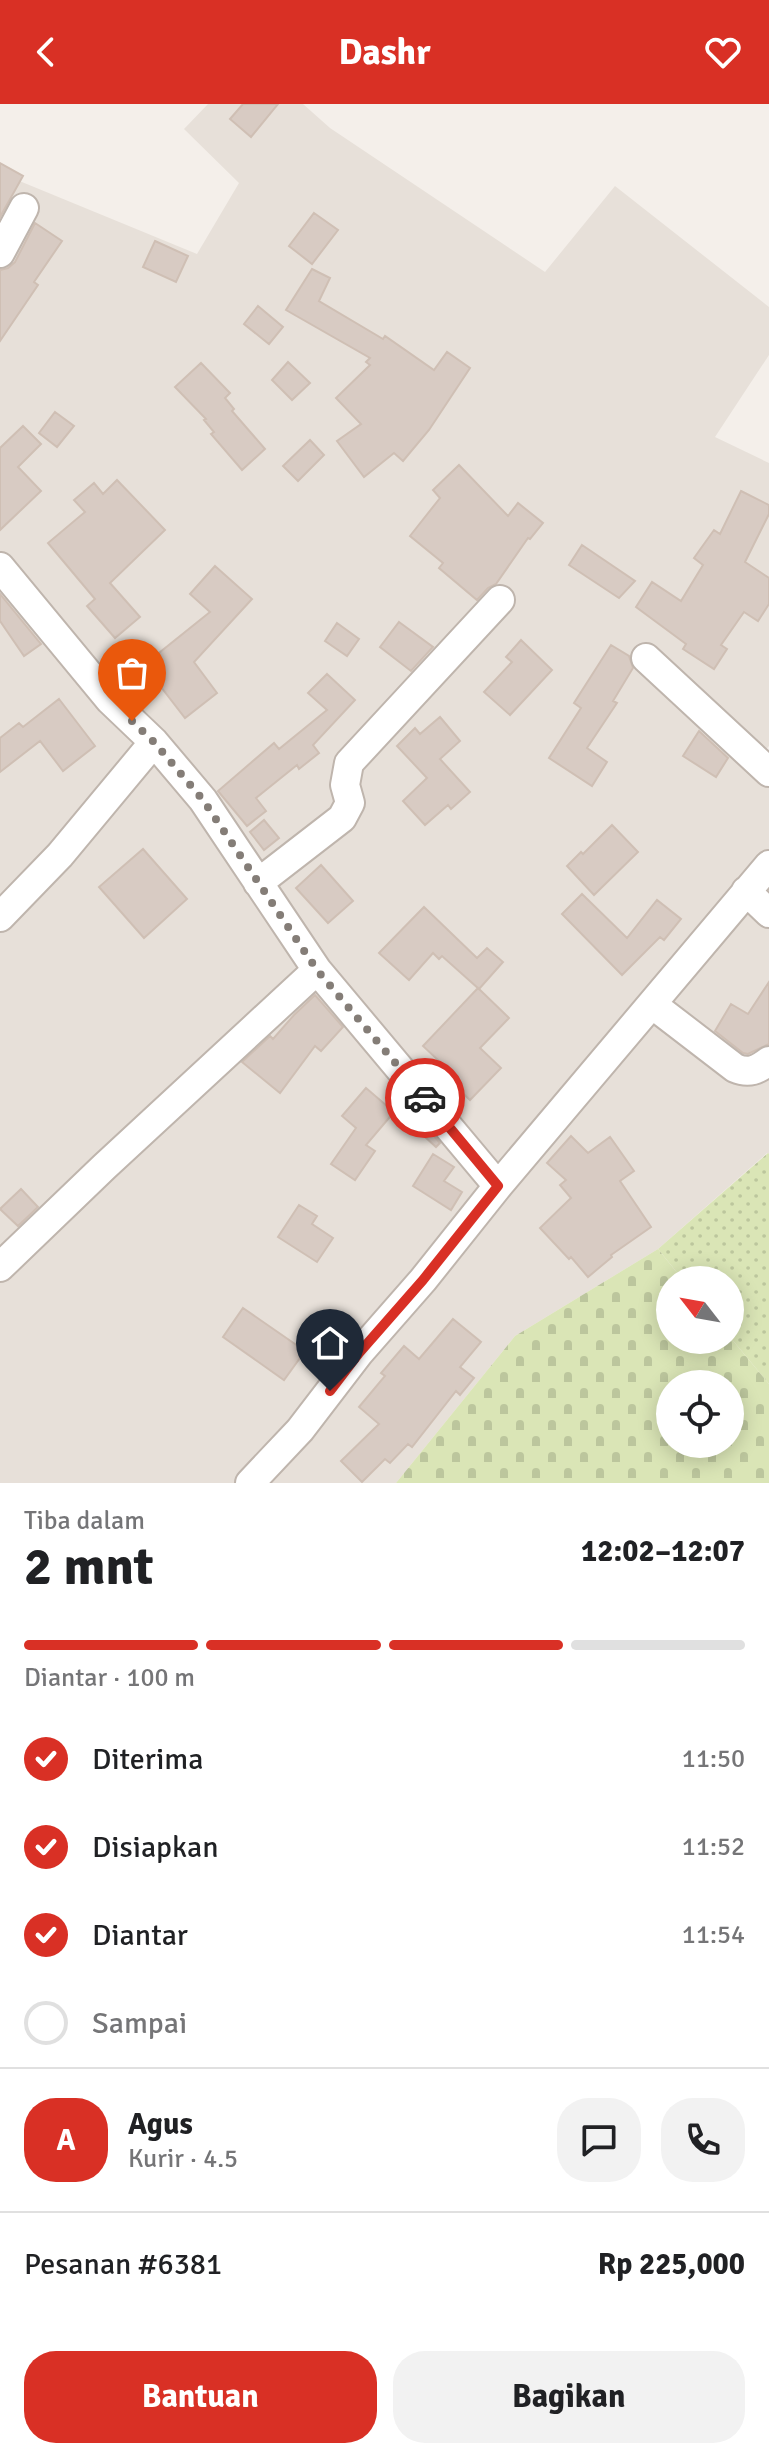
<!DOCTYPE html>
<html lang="id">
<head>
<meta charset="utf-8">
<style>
  body { margin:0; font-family:Signika,sans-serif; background:#f2f2f2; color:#202124; height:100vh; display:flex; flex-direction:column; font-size:30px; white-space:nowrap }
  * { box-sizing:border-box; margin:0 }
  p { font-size:26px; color:#757577 }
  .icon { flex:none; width:44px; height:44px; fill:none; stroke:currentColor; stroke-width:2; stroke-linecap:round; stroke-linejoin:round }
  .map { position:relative; height:1379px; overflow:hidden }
  .details { display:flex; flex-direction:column; background:#fff; flex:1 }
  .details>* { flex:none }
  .needle { width:52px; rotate:301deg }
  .tools { position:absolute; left:656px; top:1162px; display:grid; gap:16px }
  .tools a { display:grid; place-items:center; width:88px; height:88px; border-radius:50%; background:#fff; box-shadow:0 4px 20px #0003; font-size:40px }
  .pin { position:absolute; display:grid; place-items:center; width:68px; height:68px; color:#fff; margin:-82px -34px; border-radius:50% 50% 50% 0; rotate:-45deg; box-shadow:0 0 8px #0007 }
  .pin .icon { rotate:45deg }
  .courier { position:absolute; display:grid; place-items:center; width:80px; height:80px; margin:-40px; border:6px solid #d93025; border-radius:50%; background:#fff; color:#222; box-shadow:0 2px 10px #0007 }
  .headline em { font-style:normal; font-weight:700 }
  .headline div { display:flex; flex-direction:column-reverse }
  .headline { display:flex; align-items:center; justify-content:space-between; height:136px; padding:0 24px }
  h1 { font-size:52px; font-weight:700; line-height:60px }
  .bar { display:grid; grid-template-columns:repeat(4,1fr); gap:12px 8px; align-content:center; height:96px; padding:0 24px }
  .bar i { height:10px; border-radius:6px; background:#e0e0e0 }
  .bar .current { background:#d93025 }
  .bar p { grid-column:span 4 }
  .line { display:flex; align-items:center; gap:20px; padding:0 24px; border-top:2px solid #e0e0e0 }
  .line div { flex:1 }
  .round { display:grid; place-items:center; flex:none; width:84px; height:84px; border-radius:32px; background:#f2f2f2 }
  ol { padding:0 24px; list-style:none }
  li { display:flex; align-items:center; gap:24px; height:88px }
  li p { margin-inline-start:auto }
  li .icon { padding:8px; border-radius:50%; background:#d93025; color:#fff; stroke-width:4 }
  li:last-child { color:#757577 }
  li i { width:44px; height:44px; border:4px solid #e0e0e0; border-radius:50% }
  .primary-button { display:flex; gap:16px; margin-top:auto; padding:16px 24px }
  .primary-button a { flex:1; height:92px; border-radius:32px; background:#d93025; color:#fff; font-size:32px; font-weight:700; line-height:92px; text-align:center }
  .primary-button a+a { background:#f2f2f2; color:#202124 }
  header { display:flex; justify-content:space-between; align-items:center; height:104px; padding:0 24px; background:#d93025; color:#fff; font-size:36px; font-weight:700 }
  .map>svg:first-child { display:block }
  .residential { fill:#e7e0d9 }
  .grass { fill:url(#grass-dots) }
  .cemetery { fill:url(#cemetery-stones); fill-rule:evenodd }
  .building { fill:#d8cbc3; stroke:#cfbfb4; stroke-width:2 }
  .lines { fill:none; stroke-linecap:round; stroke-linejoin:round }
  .minor-casing { stroke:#bfb5ad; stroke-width:32 }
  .minor { stroke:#fff; stroke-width:28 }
  .done { stroke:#847d77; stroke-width:8; stroke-dasharray:0 14.4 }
  .route { stroke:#d93025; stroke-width:10 }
</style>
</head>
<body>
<header><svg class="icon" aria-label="back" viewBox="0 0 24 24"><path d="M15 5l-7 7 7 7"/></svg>Dashr<svg class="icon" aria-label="heart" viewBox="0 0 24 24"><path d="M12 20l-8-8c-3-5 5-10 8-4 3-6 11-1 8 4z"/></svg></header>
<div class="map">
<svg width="769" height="1379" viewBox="0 0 769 1379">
  <defs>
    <pattern id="grass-dots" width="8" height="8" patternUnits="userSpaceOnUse" patternTransform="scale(2)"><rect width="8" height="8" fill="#dae5b6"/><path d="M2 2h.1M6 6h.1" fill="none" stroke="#bcc69d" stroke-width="1.8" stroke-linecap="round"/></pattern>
    <pattern id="cemetery-stones" width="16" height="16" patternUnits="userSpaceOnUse" patternTransform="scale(2)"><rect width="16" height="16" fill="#dae5b6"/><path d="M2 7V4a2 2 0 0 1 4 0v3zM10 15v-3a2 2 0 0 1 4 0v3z" fill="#bcc69d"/></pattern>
  </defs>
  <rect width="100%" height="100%" fill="#f4efea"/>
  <path class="residential" d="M208,0h95l27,24 215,144 70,-86 154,121v48l-54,82 54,26v283l-10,11 10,10v387l-2,-1 -109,96 -143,87 -119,147h-396v-1310l197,81 42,-71 -55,-54z"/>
  <path class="grass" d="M768,1049l1,1v230l-39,-47v-57h-47l-25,-31z"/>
  <path class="cemetery" d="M658,1145l25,31h-13v60h60v-3l39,47v99h-373l119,-147zM670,1280h60v60h-60z"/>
  <path class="building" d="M243,0h35l-27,33 -21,-18z
    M0,59l23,13 -23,41z
    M314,109l24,17 -26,34 -23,-18z
    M35,119l27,18 -28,41 4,3 -38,56v-71l8,-2 7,-6z
    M155,137l33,15 -12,26 -33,-15z
    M312,165l18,9 -11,23 64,38 2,-3 49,34 13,-18 23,16 -41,62 -26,31 -9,-8 -30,24 -27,-36 24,-17 -25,-26 34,-33 -4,-3 4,-4 -84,-48z
    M258,202l25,21 -14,17 -25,-20z
    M288,258l22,21 -18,17 -20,-20z
    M201,259l29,30 -5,5 9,11 -2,2 33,38 -23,21 -31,-36 3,-2 -10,-12 2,-1 -31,-32z
    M55,308l19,14 -17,21 -18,-14z
    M23,322l18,18 -23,23 23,24 -41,39v-82z
    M310,336l14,15 -26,26 -15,-15z
    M459,361l49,51 10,-13 25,20 -13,16 -2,-1 -32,46 -8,4 -11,12 -38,-32 4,-5 -33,-27 30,-38 -7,-8z
    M117,376l48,50 -55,53 30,34 -25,21 -28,-32 8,-7 -47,-56 37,-31 -11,-12 20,-17 9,11z
    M741,387l28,14v9l-24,48 24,16v26l-11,17 -14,-9 -23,33 6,4 -13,20 -31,-20 3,-5 -50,-37 16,-25 29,19 22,-36 -9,-7 20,-28 6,4z
    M582,441l53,36 -16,17 -50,-33z
    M215,462l37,33 -58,63 23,31 -32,25 -41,-53 66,-53 -20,-18z
    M0,490l41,50 -17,12 -24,-35z
    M399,518l34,25 -22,24 -31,-24z
    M337,519l22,16 -12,17 -22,-15z
    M521,536l31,30 -42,45 -26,-23 28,-30 -6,-5z
    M611,541l18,11 4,12 -20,33 4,2 -30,45 20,14 -15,24 -43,-28 32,-50 -7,-5z
    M327,570l28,26 -42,45 6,8 -20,16 -2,-4 -41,33 10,13 -19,15 -29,-35 56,-48 5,6 48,-39 -19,-17z
    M59,595l36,47 -32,25 -23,-30 -40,31v-34l19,-15 4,4z
    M440,613l20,24 -20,18 30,33 -19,17 -3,-4 -23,20 -22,-24 24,-23 -30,-32 18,-18 5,6z
    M699,627l29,27 -12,19 -33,-21z
    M264,716l15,18 -15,12 -14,-18z
    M612,721l26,27 -44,43 -27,-29 14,-14 2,2z
    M143,745l44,50 -43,39 -45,-51z
    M321,761l32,36 -25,22 -32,-35z
    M582,790l45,44 30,-38 24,19 -17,21 -4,-3 -38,38 -60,-61z
    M424,803l53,51 10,-10 16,14 -24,27 -37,-33 -3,3 -6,-6 -24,27 -30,-27z
    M769,878v62l-21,10 -5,-1 -28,-22 16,-27 17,10z
    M478,884l31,30 -29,30 21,20 -31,32 -21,-20 5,-5 -31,-29z
    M315,891l28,32 -22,24 -6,-5 -35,47 -38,-31 28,-26 3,3 21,-24z
    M366,984l28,24 -28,33 9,6 -20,29 -24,-16 25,-36 -14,-12z
    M418,1013l22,26 -4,4 -25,-23z
    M571,1032l17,17 22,-16 24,34 -14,10 31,46 -40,28 1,2 -24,20 -17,-20 -2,2 -29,-31 31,-30 -11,-13 6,-5 -19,-17z
    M433,1050l21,13 -10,14 18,11 -11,18 -38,-24z
    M21,1085l17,18 -20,19 -18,-17z
    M299,1101l18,11 -5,8 21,14 -16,24 -39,-25z
    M243,1204l62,43 -21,29 -61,-43z
    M453,1215l28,23 -21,25 14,11 -14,17 -4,-4 -44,56 -4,-3 -18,19 -5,-4 -23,23 -21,-21 38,-37 -20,-17 26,-31 -4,-3 23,-27 15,13z"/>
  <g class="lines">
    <g class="minor-casing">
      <path id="minor" d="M0,149l24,-45
        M0,463l110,133 44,42 49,58 114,170 181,216
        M646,554l123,114
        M258,779l84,-65 8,-15 -5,-18 4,-22 151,-163
        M746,787l23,22
        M0,813l60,-62 94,-113
        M653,901l82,63c14,6 22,2 34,-7
        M0,1163l104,-100 213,-197
        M250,1379l50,-53 59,-77 64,-73 75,-94 271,-321"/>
    </g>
    <use href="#minor" class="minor"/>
  </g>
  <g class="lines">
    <path class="done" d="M132,617l22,21 49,58 114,170 108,128"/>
    <path class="route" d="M330,1287l29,-38 64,-73 75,-94 -73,-88"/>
  </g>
</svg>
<div class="tools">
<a><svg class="needle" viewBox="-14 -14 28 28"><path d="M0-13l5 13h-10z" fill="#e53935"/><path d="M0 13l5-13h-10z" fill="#757577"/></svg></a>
<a><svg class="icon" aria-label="locate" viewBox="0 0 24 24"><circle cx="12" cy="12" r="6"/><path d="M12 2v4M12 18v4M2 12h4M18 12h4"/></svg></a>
</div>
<div class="pin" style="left:132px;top:617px;background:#ea580c"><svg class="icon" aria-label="bag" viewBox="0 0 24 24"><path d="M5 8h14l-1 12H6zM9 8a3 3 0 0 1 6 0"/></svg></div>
<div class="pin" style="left:330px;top:1287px;background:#1f2937"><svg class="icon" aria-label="home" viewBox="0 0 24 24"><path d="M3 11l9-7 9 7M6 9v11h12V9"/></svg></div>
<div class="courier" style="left:425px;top:994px"><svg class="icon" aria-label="car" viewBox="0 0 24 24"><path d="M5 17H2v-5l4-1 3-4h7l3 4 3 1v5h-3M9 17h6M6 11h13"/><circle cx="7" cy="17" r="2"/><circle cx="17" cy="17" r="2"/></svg></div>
</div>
<section class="details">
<div class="headline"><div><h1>2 mnt</h1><p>Tiba dalam</p></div><em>12:02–12:07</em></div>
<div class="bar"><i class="current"></i><i class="current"></i><i class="current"></i><i></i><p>Diantar · 100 m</p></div>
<ol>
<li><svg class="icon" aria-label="check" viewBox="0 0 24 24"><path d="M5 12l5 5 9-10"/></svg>Diterima<p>11:50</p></li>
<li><svg class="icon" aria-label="check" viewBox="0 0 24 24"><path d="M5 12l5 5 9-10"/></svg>Disiapkan<p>11:52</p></li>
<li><svg class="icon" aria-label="check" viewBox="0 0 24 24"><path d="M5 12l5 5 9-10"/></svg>Diantar<p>11:54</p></li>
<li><i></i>Sampai</li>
</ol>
<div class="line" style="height:144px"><b class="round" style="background:#d93025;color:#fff">A</b><div><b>Agus</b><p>Kurir · 4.5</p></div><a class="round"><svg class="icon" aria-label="chat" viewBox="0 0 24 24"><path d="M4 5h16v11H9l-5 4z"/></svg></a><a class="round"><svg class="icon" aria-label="phone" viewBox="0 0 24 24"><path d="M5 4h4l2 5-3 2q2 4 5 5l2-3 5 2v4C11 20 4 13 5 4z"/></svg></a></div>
<div class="line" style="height:104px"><div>Pesanan #6381</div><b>Rp 225,000</b></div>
<div class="primary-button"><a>Bantuan</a><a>Bagikan</a></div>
</section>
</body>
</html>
